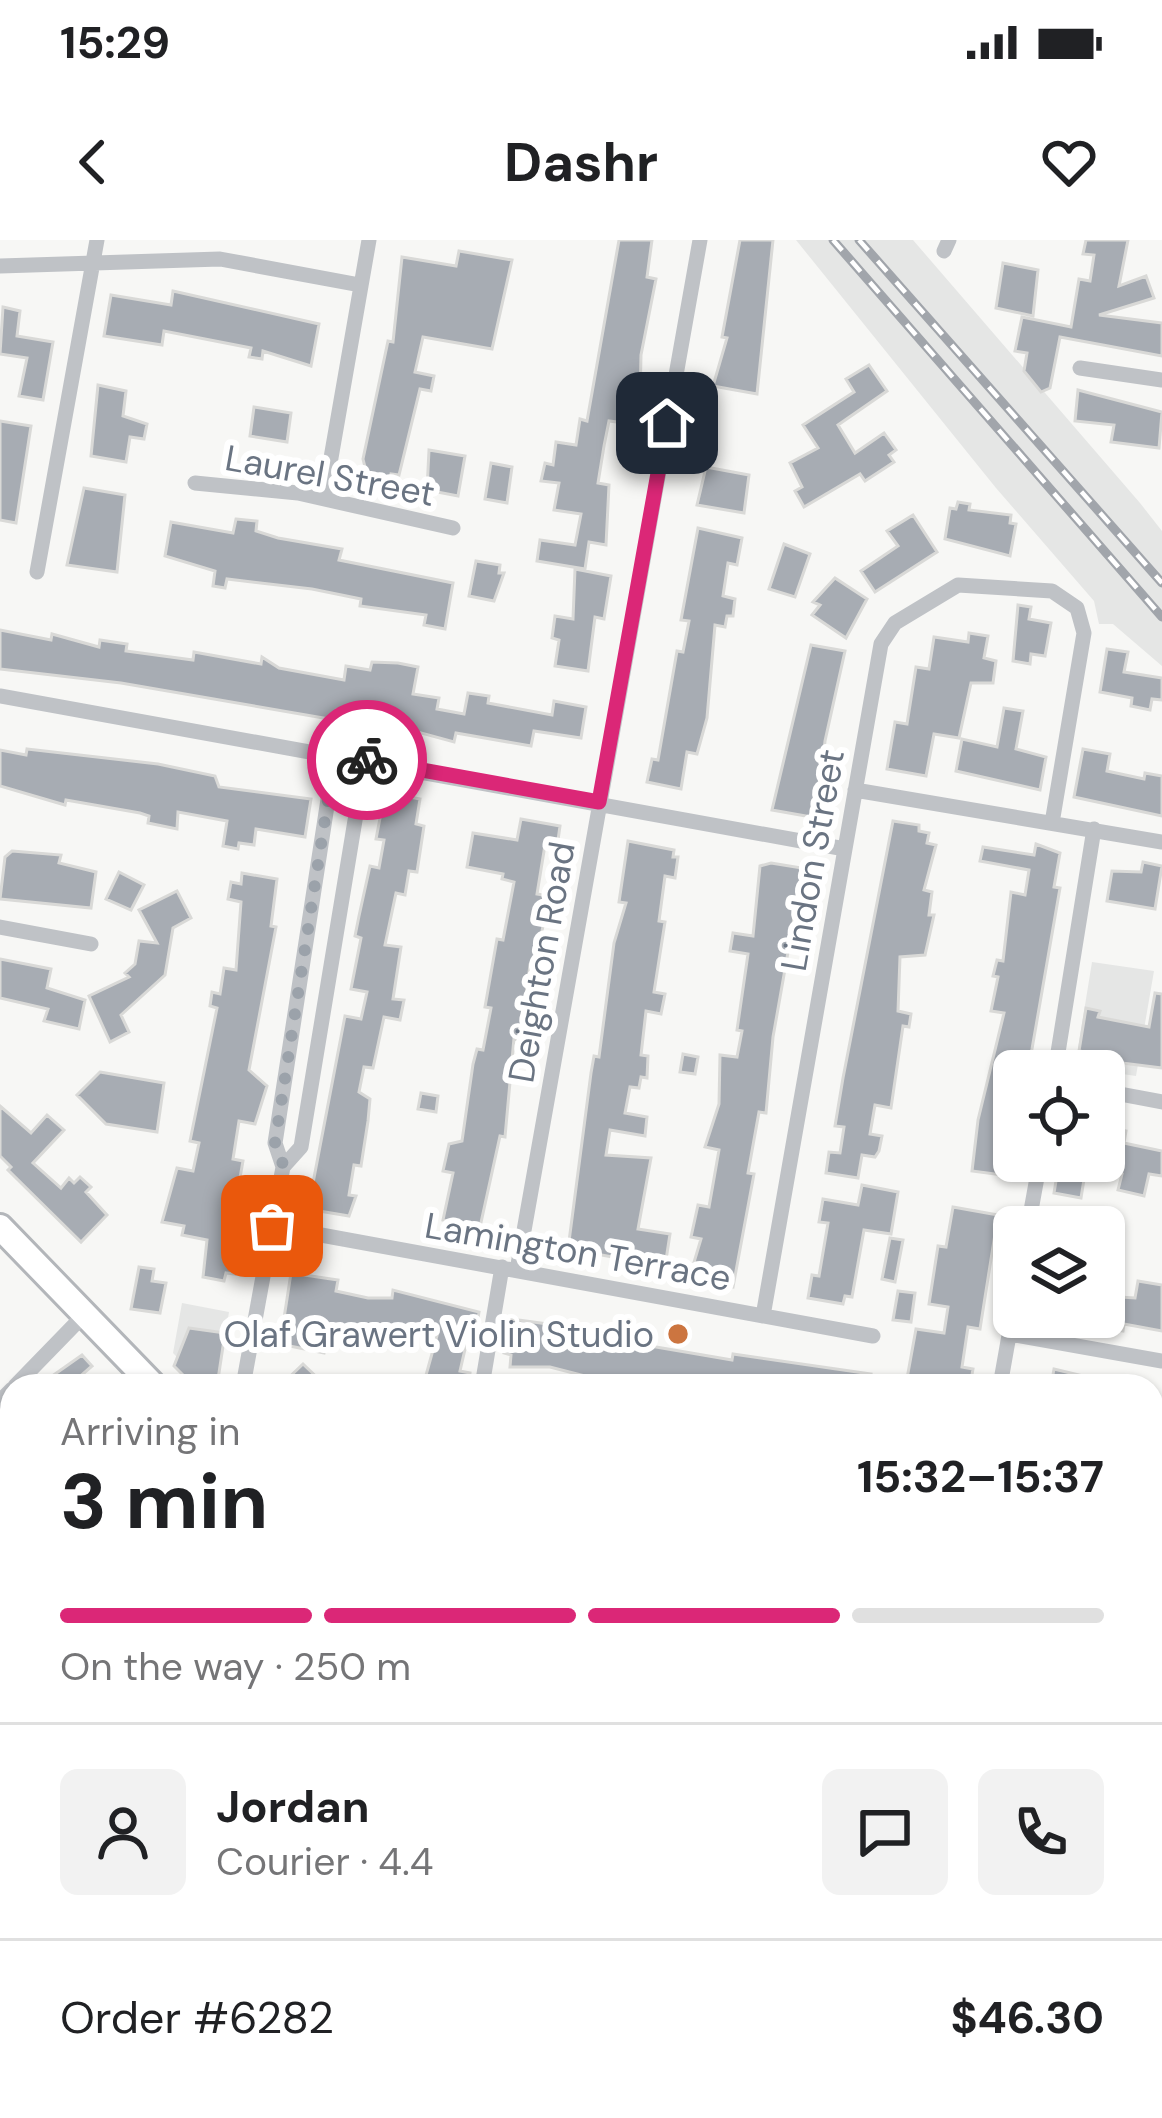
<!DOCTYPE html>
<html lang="en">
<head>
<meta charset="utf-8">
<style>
  body { margin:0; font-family:"DM Sans",sans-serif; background:#f2f2f2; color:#202124; height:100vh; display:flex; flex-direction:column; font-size:45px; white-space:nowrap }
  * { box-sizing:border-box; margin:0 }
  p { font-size:39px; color:#757577 }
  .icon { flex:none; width:66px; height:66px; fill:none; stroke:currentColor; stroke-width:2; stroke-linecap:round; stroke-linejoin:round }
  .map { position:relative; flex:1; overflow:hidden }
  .details { position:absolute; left:0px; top:1134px; width:1164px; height:744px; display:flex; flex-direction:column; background:#fff; border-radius:36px 36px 0 0; box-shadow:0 3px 9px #0004 }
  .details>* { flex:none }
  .tools { position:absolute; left:993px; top:810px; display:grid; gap:24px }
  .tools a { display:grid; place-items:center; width:132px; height:132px; border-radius:18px; background:#fff; box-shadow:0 3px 9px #0004; font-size:60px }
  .pin { position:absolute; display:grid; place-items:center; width:102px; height:102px; color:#fff; margin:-51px; border-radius:24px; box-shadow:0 6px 18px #0006 }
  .courier { position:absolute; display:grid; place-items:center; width:120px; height:120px; margin:-60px; border:9px solid #db2777; border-radius:50%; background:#fff; color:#222; box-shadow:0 3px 15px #0007 }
  .head em { font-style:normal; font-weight:700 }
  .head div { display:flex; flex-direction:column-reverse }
  .head { display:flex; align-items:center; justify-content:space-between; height:204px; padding:0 60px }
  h1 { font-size:78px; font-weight:700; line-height:90px }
  .bar { display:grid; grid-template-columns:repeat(4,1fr); gap:18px 12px; align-content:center; height:144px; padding:0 60px }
  .bar i { height:15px; border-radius:9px; background:#e0e0e0 }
  .bar .on { background:#db2777 }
  .bar p { grid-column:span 4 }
  .line { display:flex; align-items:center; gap:30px; padding:0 60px; border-top:3px solid #e0e0e0 }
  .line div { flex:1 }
  .round { display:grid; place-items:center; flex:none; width:126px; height:126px; border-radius:18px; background:#f2f2f2 }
  .status { display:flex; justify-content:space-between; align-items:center; height:84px; padding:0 60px; background:#fff; direction:ltr }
  .status svg { height:33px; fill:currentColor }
  header { display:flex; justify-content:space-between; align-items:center; height:156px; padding:0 60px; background:#fff; font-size:54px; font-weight:700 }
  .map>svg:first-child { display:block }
  .built { fill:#e5e6e5 }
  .green { fill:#d6dbd5 }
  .water { fill:#b8c0c5 }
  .building { fill:#a7acb3; stroke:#d9d9d7; stroke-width:3 }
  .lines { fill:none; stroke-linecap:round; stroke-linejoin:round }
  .primary-casing { stroke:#b3b6ba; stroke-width:30 }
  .minor { stroke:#bfc2c6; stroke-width:15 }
  .tertiary { stroke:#bfc2c6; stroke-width:18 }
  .primary { stroke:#fff; stroke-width:24 }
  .rail-casing { stroke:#a1a5ab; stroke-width:9 }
  .rail { stroke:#fff; stroke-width:4.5; stroke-dasharray:14; stroke-linecap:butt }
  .done { stroke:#9ba2aa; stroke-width:12; stroke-dasharray:0 21.6 }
  .route { stroke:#db2777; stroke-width:15 }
  .poi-dot { fill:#cc7540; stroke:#fff; stroke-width:4.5 }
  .labels { text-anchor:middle; stroke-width:12; stroke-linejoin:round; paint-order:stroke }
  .street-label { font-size:36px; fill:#6a7482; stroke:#fff }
  .poi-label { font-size:36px; fill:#6a7482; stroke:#fff; text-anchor:end }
</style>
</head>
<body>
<div class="status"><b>15:29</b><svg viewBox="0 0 49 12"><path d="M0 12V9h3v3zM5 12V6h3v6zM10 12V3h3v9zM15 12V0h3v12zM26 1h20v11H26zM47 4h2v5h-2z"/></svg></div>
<header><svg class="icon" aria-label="back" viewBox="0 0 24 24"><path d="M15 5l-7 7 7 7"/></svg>Dashr<svg class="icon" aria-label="heart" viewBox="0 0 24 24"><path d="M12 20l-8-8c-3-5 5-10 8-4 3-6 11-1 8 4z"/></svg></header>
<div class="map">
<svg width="1162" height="1878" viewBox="0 0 1162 1878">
  <rect width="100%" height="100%" fill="#f7f7f5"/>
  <path class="built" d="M796,0h117l227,263 22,28v135l-49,-42h-14l-5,-23 -98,-113z
    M1092,722l62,9 -18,105 -61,-9z
    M182,1063l47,9 -12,74h-12l-32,-33z
    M12,1600v152l-12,-32v-107z
    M1152,1652l10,2v224h-32l-7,-12h29z
    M64,1866h118l-15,12h-100z"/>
  <path class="green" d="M0,1720l12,32v77l-12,-37z
    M449,1866h564l9,12h-592z"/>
  <path class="water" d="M0,1792l12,37v37h27l3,12h-42z"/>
  <path class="building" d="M619,0h33l-5,37 9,2 -15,76 -1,45 -12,-2 -3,25 -16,-2 -5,25 -6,37 11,2 -3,60 -17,-3 -4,27 -48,-8 3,-21 35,5 6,-31 -27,-4 5,-27 -18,-2 4,-18 8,2 3,-23 20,3 4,-26 7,2z
    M740,0h33l-16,154 -44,-8 14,-48 -5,-1z
    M1086,0h42l-9,46 27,-10 8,22 -55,17 63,8v33l-102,-19 -10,51 -9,4 -17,-21 3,-18 -12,-2 7,-34 49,10 8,-48 11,2 4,-26 -11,-1z
    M459,11l53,9 -20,89 -69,-12 -8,35 19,4 -3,15 -11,-2 -21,86 -8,-1 -2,9 -21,-4 -5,-20 25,-118 5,1 9,-85 54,9z
    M1003,23l35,7 -5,46 -37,-8z
    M173,51l146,33 -8,42 -48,-15 -1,8 -13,-2 2,-9 -87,-17 -2,14 -58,-9 7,-41 60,10z
    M3,67l17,4 -3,25 36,6 -10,58 -24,-4 8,-38 -27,-4z
    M869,125l18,26 -49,34 17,28 29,-20 12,17 -7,5 5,7 -29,19 -5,-7 -56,33 -9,-16 7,-4 -12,-24 28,-15 -15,-23 51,-33 -8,-13z
    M98,145l28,6 -3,25 24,8 -3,15 -14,-2 -4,25 -35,-6z
    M1078,150l84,22 -3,36 -48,-6 3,-17 -39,-4z
    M254,167l37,6 -4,29 -37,-6z
    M0,181l31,5 -15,97 -16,-3z
    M429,210l36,6 -7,40 -31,-6z
    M491,223l21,4 -5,36 -22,-4z
    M706,227l43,8 -5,38 -47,-8z
    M84,248l41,7 -8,77 -50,-7z
    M958,262l12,2 -1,6 42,5 -1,8 6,1 -6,32 -65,-17 5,-31 6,1z
    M913,275l24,37 -62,40 -14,-21 37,-25 -11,-15z
    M236,279l21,2 -1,10 22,7 64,11 -3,11 114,23 -8,46 -21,-4 2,-10 -66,-9 1,-7 -49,-10 -85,-10 -2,9 -12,-2 2,-15 -50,-15 6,-34 62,11z
    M698,288l44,10 -5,27 -9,-2 -5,33 12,3 -2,17h-6l-2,11 -10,-2 -8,93 -10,36 -10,-2 -6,37 -34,-7 5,-23 6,1 19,-109 6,1 6,-31 -8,-1z
    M784,304l26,10 -15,43 -26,-8z
    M476,321l24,4 -1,8h5l-10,28 -25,-5z
    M575,329l36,7 -7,43 -9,-2 -7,54 -33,-5 4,-26 -7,-2 3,-22 18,3z
    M835,338l32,21 -21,39 -34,-23 8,-10 -7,-3z
    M1018,365l13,2 -2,12 22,4 -6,33 -14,-2 -1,10 -17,-3z
    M0,390l51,10 1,-6 47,13 1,-7 27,4 -1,7 67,9 1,-8 67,12 1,-7 17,11 65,12 2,-14 24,4 2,-8 26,1 20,4 -5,27 26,4 -2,11 27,5 4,-21 21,3 -1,7 64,12 2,-14 32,6 -5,31 -47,-7 -3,15 -75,-13 -2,9 -117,-32 -2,10 -214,-37 -121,-14z
    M969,393l19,3 -4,22 12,3 -3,22h-22l-12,55 -25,-4 -8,42 -39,-7 8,-47 12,2 9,-57 13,2 5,-32 34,5z
    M811,405l34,6 -20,90 -8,77 -45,-8z
    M1107,409l21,3 -4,20 38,6v22l-10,-1 -2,11 -19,-4 1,-8 -32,-6z
    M1004,468l19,3 -7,38 30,8 -6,33 -84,-19 6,-32 35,8z
    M27,509l131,15 57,12 4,11 92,12 -6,38 -49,-8 -2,16 -15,-2 -1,6 -15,-3 4,-25 -49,-9 -1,17 -29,-6 1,-7 -9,-3 -74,-13 -1,5 -65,-19v-36l26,5z
    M1083,509l27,5 -3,17 37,8 1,-6 17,3v40l-88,-19z
    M372,550l48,9 -4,25 8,2 -7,46 -8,-1 -4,24 -9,-2 -11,52 16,2 -8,52 11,1 -4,20 -16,-3 -11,51 -9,-1 -5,25 11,7 -2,22 -7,45 -7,-1 -5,30 7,1 -7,20 -36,-6v-27l32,-167 16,3 6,-27 -16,-3 10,-51 -6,-2 4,-20 11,-50 9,2 5,-28 -8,-1 5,-26 -12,-2z
    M521,579l39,7 -3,21 -12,-2 -8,49 12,2 -14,70 -5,-1 -10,75 -6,-2 -9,99 -5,-1 -20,91 -37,-7 10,-47 -10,-2 6,-27 13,-3 11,-77 4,-15 6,1 8,-42 -6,-1 12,-68 6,1 11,-58 -12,-3 1,-5 -36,-7 6,-34 44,7z
    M893,581l26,4v6l10,2 -2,10 9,2 -12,45 8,2 -3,23h5l-9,40 -25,2 -2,54 13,3 -2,13 -6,-1 -12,82 -16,-3 -5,29 12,2 -3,15 -4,6 -13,-2 -4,23 -32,-5 3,-21 11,1 4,-26 -9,-1 8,-48z
    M628,601l46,9 -1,7h5l-3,21 -10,-2 -6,45 6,1 -11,70 11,2 -4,20 -15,-3 -5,44 7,1 -1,22 -6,-1 -2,11 -9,-1 -5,26 22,4 -2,19 -35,-6 -4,25 45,3 -13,71 32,5 -6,39 -19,-2 1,-8 -78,-14 23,-176 3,-17 5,1 15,-114 12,-40 -7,-1z
    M1036,604l24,9 -6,34 6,1 -28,161 -5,22h-13l-8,97 -4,7 -30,-4 6,-51 26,-107 -13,-2 7,-34 -5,-1 4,-16 6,1 8,-69 14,3 4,-25 -49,-9 3,-14 51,8z
    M12,611l49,4 -2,8 37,9 -5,36 -91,-9 5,-42z
    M1143,622l19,4 -7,43 -48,-8 5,-30 29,1z
    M771,623l31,5 4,7 -2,16 -5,-1 -26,147 -7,76 -7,-1 -11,61 6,1 -21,113 -44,-8 12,-40 -10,-2 7,-32 11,2 10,-57 -14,-3 14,-43 1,-49 17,2 5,-26 -5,-1 11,-76 -18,-3 3,-18 20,3 7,-70z
    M119,632l25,13 -13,25 -25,-11z
    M242,633l35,6 -6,47 5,1 -27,143 18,16 -12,38 -16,-3 -6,38 10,2 -16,89 12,2 -4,22 -9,-1 -2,8 -21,-4 4,-37 -25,-5 2,-9 -22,-4 15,-54 16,3 6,-28 -9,-2 27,-133 -7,-2 2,-14 8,2 4,-26 12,2 5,-68 -13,-3 3,-17 10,2z
    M177,651l14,27 -18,10 -8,47 -44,40 8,17 -19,10 -21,-46 40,-19 -4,-4 10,-9 4,-23 18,2 -18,-33z
    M0,719l51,10 -4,19 38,12 -6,29 -35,-8 4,-12 -48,-11z
    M1155,753l7,1v74l-64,-8 2,-6 -21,-3 7,-43 14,3 -2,6 51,10z
    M683,814l15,3 -3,17 -15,-2z
    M100,832l64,11 -7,49 -51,-8 -29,-29z
    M421,853l17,3 -2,16 -18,-3z
    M0,866l31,27 16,-18 17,15 -31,33 28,25 8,-10 5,5 6,-6 11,10 -5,5 21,23 -26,27 -73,-72 3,-3 -11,-11z
    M1104,887l22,4 -2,12 38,8v25l-13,-2 -5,22 -26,-6 4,-16 -18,-3z
    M1072,921h15l-6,37 -27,-5 3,-18 13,2z
    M862,945l36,7 -7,42 -27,-4 -12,67 -7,-1 -2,8 -35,-6 4,-23 7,1 9,-53 -9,-1 4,-23 35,6z
    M953,967l45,8 -18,114 -12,-2 -6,40 11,2 -3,17 -64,-2 10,-55 28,4 4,-26 -19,-3 9,-58 8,1z
    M890,998l13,2 -8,42 -13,-3z
    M139,1027l15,2 -2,12 14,2 -6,30 -29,-4z
    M291,1033l47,7 -2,11 32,7h24l1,-8 86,22 -6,34 -7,-1 -6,26 10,2 -2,13h-45l15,-54 -63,-8 -3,12 -44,-7 -4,24 -44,-9z
    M1138,1041l24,4v46l-38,-7 -1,7 -19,-3v-32l31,2z
    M898,1051l17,2 -4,29 -18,-2z
    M511,1079l118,16 -2,7 105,18 1,-6 138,20 -2,12h-216l-33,-5v4l-70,-18h-40l1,-12 -7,-2z
    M189,1088l36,5 -8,53h-23l-20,-20z
    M82,1115l10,11 -15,13 7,7h-46z
    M303,1124l23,22h-46z
    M1054,1129l41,10 -1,7h-43z"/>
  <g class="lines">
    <g class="primary-casing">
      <path id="primary" d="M0,987l154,159
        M1042,1866l10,12
        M1076,1866l8,12"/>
    </g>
    <path class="minor" d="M944,11l5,-11
      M0,26l220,-7 140,26
      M1080,128l82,12
      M195,243l103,10 155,35
      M324,258l45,-258
      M37,332l60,-332
      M0,456l845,153
      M855,550l307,52
      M0,687l91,17
      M1055,831l39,-242
      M1104,851l58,11
      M283,927l-8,-24 60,-389
      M272,986l601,110
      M1028,987l12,-66
      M517,1030l183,-1030
      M763,1076l118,-672 14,-21 63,-38 94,6 25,17 7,25 -32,190
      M1009,1094l153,27
      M15,1146l69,-71
      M243,1146l40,-219 18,-20 64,-387
      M482,1146l20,-119
      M1000,1146l14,-79
      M0,1161l12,-12
      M0,1366l12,25
      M1152,1378l10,2
      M0,1394l12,13
      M1152,1627l10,1
      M239,1866l6,12
      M423,1878l2,-12"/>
    <path class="tertiary" d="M905,1878l7,-12"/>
    <use href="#primary" class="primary"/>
    <g class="rail-casing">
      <path id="rail" d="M833,0l329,377
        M859,0l303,343"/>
    </g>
    <use href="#rail" class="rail"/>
  </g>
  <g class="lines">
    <path class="done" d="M272,986l12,-59 -9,-24 60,-389 32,6"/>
    <path class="route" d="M367,520l232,42 68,-379"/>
  </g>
  <circle class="poi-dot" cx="678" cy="1094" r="12"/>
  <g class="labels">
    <g class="street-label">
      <text transform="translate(330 235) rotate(10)" y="13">Laurel Street</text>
      <text transform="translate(812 620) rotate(-80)" y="13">Lindon Street</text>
      <text transform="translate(541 722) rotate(-80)" y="13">Deighton Road</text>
      <text transform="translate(578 1011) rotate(10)" y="13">Lamington Terrace</text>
    </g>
    <g class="poi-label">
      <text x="654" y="1107">Olaf Grawert Violin Studio</text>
    </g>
  </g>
</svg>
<div class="tools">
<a><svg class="icon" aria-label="locate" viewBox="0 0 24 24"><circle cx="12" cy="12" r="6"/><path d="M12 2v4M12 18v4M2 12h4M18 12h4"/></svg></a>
<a><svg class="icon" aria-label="layers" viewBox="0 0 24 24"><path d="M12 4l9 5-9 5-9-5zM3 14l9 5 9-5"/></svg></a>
</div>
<div class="pin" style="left:272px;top:986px;background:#ea580c"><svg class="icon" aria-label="bag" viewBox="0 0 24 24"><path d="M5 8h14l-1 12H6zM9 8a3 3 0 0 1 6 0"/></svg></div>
<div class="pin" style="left:667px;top:183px;background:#1f2937"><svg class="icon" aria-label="home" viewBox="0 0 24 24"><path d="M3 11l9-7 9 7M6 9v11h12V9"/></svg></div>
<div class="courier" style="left:367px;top:520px"><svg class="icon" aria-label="bike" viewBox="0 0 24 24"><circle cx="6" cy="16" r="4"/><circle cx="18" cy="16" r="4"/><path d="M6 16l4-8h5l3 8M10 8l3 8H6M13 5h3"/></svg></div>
<section class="details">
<div class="head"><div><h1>3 min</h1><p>Arriving in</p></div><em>15:32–15:37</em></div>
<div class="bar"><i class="on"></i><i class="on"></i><i class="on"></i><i></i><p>On the way · 250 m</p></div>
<div class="line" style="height:216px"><a class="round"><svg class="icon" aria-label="person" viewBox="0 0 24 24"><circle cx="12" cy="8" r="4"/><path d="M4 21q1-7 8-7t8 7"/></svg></a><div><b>Jordan</b><p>Courier · 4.4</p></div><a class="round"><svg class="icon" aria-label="chat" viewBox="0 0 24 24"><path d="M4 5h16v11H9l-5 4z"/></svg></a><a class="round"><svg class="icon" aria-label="phone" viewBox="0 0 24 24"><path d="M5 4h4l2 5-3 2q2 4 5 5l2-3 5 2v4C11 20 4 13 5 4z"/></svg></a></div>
<div class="line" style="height:156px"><div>Order #6282</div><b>$46.30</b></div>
</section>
</div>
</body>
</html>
